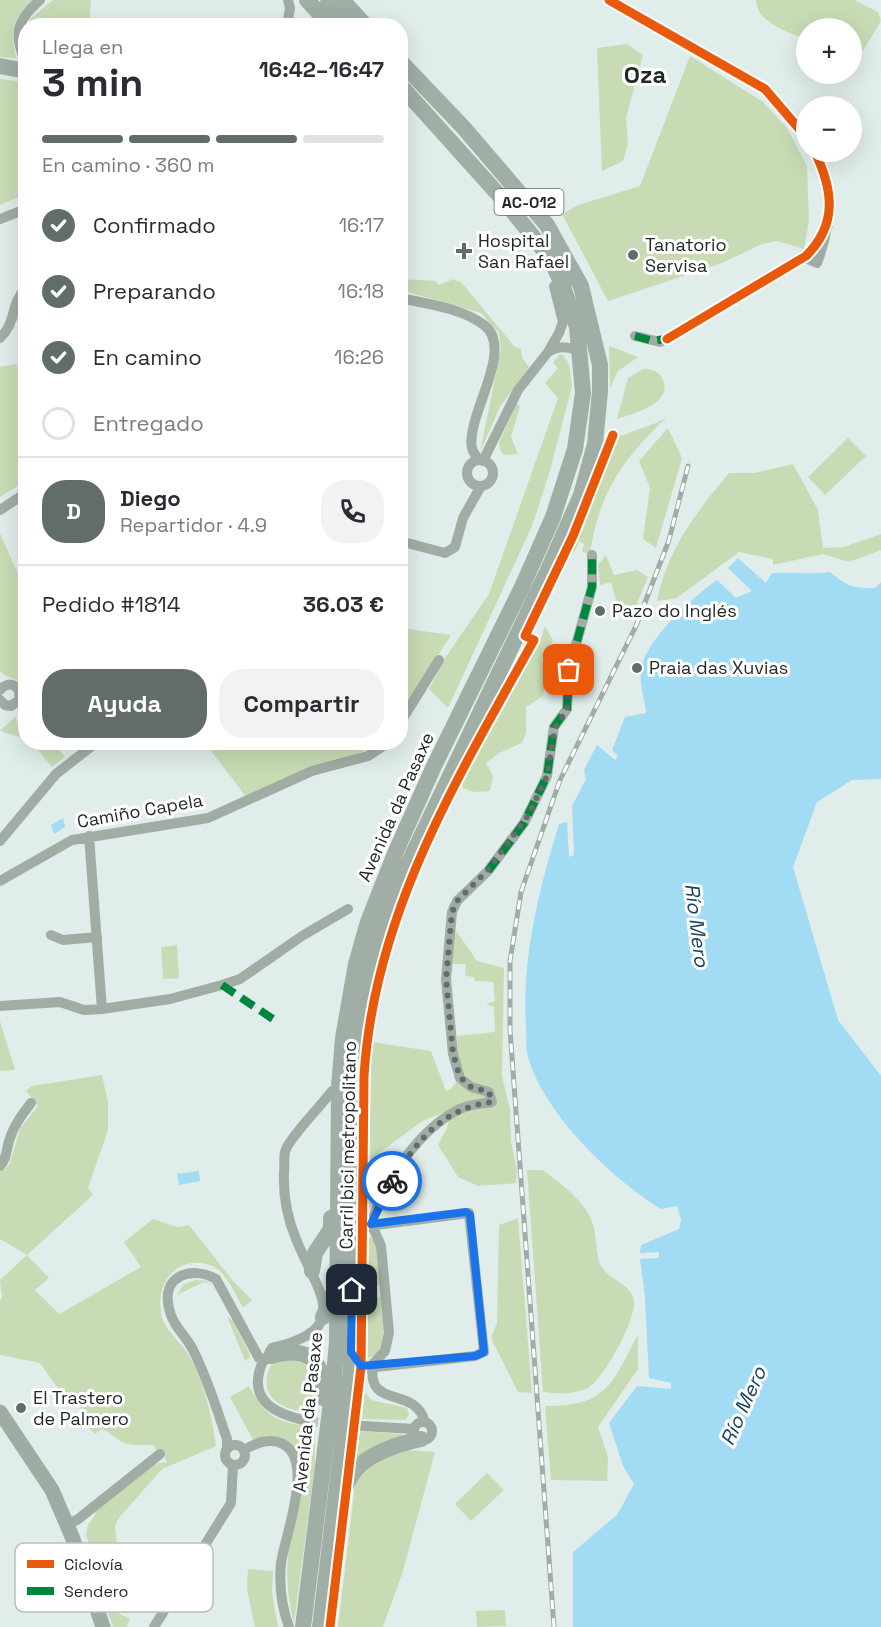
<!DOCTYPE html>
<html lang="es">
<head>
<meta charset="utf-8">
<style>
  body { margin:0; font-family:"Space Grotesk",sans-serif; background:#f2f2f3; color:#2b2b33; height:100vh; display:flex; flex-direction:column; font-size:22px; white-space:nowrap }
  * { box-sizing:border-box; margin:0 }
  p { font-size:20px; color:#7c7c81 }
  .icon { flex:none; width:33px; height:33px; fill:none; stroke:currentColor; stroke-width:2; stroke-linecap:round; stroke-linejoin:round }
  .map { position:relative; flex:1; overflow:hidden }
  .details { position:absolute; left:18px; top:18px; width:390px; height:732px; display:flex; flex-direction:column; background:#fff; border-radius:24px; box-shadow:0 6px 24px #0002 }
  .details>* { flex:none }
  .buttons { position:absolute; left:796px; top:18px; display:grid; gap:12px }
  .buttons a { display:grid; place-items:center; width:66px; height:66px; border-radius:50%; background:#fff; box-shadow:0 6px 24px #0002; font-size:30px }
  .pin { position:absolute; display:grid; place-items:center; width:51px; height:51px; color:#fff; margin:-26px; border-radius:12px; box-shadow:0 3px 9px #0006 }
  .courier { position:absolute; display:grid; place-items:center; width:60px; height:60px; margin:-30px; border:4px solid #1a73e8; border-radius:50%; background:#fff; color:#222; box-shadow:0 2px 8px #0007 }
  .head em { font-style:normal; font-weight:600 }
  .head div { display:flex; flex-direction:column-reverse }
  .head { display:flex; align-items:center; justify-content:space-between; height:102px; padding:0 24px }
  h1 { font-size:39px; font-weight:600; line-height:45px }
  .bar { display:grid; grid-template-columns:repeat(4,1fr); gap:9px 6px; align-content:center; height:72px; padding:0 24px }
  .bar i { height:8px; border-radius:4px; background:#e1e1e2 }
  .bar .active { background:#626c6a }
  .bar p { grid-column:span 4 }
  .line { display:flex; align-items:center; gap:15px; padding:0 24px; border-top:2px solid #e1e1e2 }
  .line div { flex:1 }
  .round { display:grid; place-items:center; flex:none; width:63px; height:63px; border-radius:24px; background:#f2f2f3 }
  ol { padding:0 24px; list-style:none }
  li { display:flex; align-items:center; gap:18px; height:66px }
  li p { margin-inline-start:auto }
  li .icon { padding:6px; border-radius:50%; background:#626c6a; color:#fff; stroke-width:4 }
  li:last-child { color:#7c7c81 }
  li i { width:33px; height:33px; border:3px solid #e1e1e2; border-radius:50% }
  .action { display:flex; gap:12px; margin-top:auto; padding:12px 24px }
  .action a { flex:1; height:69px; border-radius:24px; background:#626c6a; color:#fff; font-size:24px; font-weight:600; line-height:69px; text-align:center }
  .action a+a { background:#f2f2f3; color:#2b2b33 }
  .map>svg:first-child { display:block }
  .green { fill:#c9dbb5 }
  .water { fill:#a1dbf4 }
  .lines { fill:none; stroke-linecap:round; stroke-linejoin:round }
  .street-tunnel { stroke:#bac5c3; stroke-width:10; stroke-dasharray:10 5; stroke-linecap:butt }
  .street { stroke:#a1ada4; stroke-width:10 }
  .secondary { stroke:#9faca3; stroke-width:15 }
  .primary { stroke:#a0aea6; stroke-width:16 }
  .rail-casing { stroke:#a1aca6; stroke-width:5 }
  .rail { stroke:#fff; stroke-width:3; stroke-dasharray:9; stroke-linecap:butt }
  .quiet { stroke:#00873e; stroke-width:8; stroke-dasharray:15 8; stroke-linecap:butt }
  .cycleway-casing { stroke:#fff; stroke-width:13 }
  .cycleway { stroke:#e8590c; stroke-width:9 }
  .done { stroke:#626c6a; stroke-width:6; stroke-dasharray:0 10.8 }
  .route { stroke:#1a73e8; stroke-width:8 }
  .poi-dot { fill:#626c6a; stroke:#fff; stroke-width:2 }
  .labels { text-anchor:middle; stroke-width:6; stroke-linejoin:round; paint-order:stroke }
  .shield { fill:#fff; stroke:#626866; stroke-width:1.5 }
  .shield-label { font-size:16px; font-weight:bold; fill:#1e2725 }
  .poi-label { font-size:18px; fill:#1e2725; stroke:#fff; text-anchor:start }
  .street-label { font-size:18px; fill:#1e2725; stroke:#fff }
  .water-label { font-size:20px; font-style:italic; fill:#174457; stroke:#fff }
  .district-label { font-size:24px; font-weight:bold; fill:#1e2725; stroke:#fff }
  .key { fill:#fff; stroke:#bcbebe; stroke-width:1.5 }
  .key-label { font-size:16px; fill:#1e2725 }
</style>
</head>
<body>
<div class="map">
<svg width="881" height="1627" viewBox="0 0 881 1627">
  <rect width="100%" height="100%" fill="#e1edea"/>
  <path class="green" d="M0,0h34c-22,18 -24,30 -18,58l-16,-1z
    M53,0h38l-2,25h-60l1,-6z
    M756,0h98l24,12 3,9 -18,30 -11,6v-29h-45v12c-19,-9 -50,-16 -51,-40z
    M627,44l16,11 -17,63 2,26 -5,17 -21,10 -5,-123z
    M690,56l73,46 24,26 20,38 2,55 -5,28 -27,-8 -15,3 -40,19 -114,38 -46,-87 16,-9 62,-19z
    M0,79l25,3 1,112 -26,11z
    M400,279l36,2 3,4 14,-6 9,4 52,63 7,3 1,9 7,9 -29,40 -20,45 21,-103 -2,-16 -18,-20 -80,-23z
    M19,297l4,5 2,-1v36l-5,-15h-4z
    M609,346l29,11 -20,14 -8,17z
    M559,355h4l6,9 3,22 -22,85 -18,55 -84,182 -19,-19 16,-31 44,-64 69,-196 -13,-15 13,-15 -5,-5z
    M16,364l9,13v104l-25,16v-130z
    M643,369c9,0 16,2 20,11 10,24 -31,34 -46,39l11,-41z
    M517,402l3,5 -9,30 7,17 -13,1 -4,-3 -2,-9z
    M667,417c-44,42 -68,75 -77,137l-8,-2 2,-8 -5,-3 -4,10 -9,7 35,-81 11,-38 44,-16z
    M668,428l14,30 -26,90 -13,-9 7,-51 -11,-27z
    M848,438l18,18 -41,39 -17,-18z
    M793,464l25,46 5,38 21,-1 37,-13v16l-32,12 -26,-8 -50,11v-6l-34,-7 -62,46 -20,3c11,-53 38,-87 72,-128h26z
    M0,533l19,43 6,-4v116c-6,-11 -17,-8 -25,-17z
    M606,555l8,20 23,-5 11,7 -15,36 -17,-13 -5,-18 -11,3 -2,-20z
    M545,626l8,15 -12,19 4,3 13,-3 2,5 -14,12 -3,19 -17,11v26l-4,10 -23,10 -13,10 7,13 -3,15 -16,1 -11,-4c-3,-28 23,-51 37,-73 13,-23 25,-48 36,-71h3z
    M401,628l50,7 -50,78z
    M15,717l9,21 -24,-7z
    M32,743h21l12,14 -13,10z
    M205,743h179l-137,55z
    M453,931l4,1 20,29 27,7 -2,108 8,33 1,33 6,27 -1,14 -38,3 -20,-9 -20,-32 9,-17 4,-18 -27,10 -55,40 3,-118 59,9 15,40 5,-2 9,-12 -3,-41 38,-4 -1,-25 -8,-3 9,-3 -2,-19 -18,-1 -1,-4 -9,-1 1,-12h-16z
    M177,945l2,33 -16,1 -2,-32z
    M0,1021l15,49 -15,1z
    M102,1075l6,27v28l-20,58 5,7 -66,60 22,23 -14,12 24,24 82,-47 -17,-25 29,-23 25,8 11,-2 44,56 19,19 -9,8c-8,-14 -17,-37 -33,-43 -32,-10 -54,16 -49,47 2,17 18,28 27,42 16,26 24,62 28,92l-54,23 -44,50 -3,7 2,18h6l3,38 -3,20 4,12 -22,-11 -19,-69 2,-9 7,-10 -1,-3 61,-48 12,-2 -5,-11 -7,-2 -1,-4c-10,-1 -26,2 -35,-5 -6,-4 -10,-8 -17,-11l-7,5 -10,-10 5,-4 -19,-26 -6,4 -25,-35 -40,-8v-55l2,-2 -2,-18 27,-25 -27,-16v-67l9,-7 12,-38 17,-21 -12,-15 6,-5z
    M527,1170h16c16,13 40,29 48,49 6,13 4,31 9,45 7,16 30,18 34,36 3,18 -30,79 -46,88 -15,7 -30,6 -45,4z
    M518,1218l14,175 -14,-1 -27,-54 6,-15 2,-98z
    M367,1235l9,7 4,43h-12z
    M195,1280l11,1 5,4 -7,-3 -27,13 7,-11z
    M381,1297c1,18 11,56 -14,61l-1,-60z
    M227,1316l6,5 16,31 1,5 -5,4z
    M638,1335v34l-40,58 10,30 -1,24 -56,-1 -6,-74c62,0 66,-21 93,-71z
    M296,1358l15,10 5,20 -2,25c-21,-1 -52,-9 -47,-36 1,-6 3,-13 10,-16 5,-2 13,-2 19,-3z
    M249,1386c17,33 31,37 66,41v38l-21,158c-6,-23 -8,-44 -6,-68 3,-32 32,-92 0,-114 -11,-7 -23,-6 -35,-1l-23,-43z
    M365,1392l6,8 36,8 2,7 -4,5 -43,-1z
    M360,1431l41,3 4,2 -49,25z
    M408,1450l27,2 -32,119 -20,56h-45l18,-150 18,-15z
    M487,1473l17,17 -33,31 -16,-17z
    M248,1569l25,2 -1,22 6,34h-23l-8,-38z
    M106,1607l24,12 -3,8h-14z
    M505,1610l1,16 -29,1 -1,-16z"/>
  <path class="water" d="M738,558l28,25 6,-10c20,-1 38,2 58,-1 15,13 24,17 45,16l6,-6v197l-29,1 -35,22 -24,65 45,153 43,56v551h-308v-75l44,-37 17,-31 -11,-18 -14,-43 28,-37 34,3v-6l-22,-5 -4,-81 -5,-38 19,-1v-6l-19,1 1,-8 38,-16 2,-9 -4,-14 -16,3c-50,-31 -116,-94 -133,-152 -3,-9 -1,-22 -2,-31 -4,-70 13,-136 33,-202l8,-2 2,35 5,-2 -2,-49 14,-27 -2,-9 13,-25 18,15 3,-4 -6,-6 13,-33 21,-4c-1,-13 -7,-29 -5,-42 3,-30 52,-74 76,-91l19,18 16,-7 -24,-23z
    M63,818l2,9 -11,7 -3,-9z
    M199,1171l1,10 -21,4 -2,-11z"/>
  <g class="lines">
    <path class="street-tunnel" d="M308,1421l55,5"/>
    <path class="street" d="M288,0l2,8 -2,12 4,6
      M609,0l156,89 42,49
      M26,64c-12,-31 -11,-42 14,-64
      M0,219l26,-10
      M810,252v8l7,3c15,-39 16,-74 -2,-111
      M400,298c27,6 62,10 84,27 32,24 -19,92 -12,123 1,5 5,9 7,12
      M635,336l25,6 16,-7 130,-79 13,-14 9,-17
      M0,338c18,-18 9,-33 26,-50
      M548,352c12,-7 20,-5 32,-1
      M467 473a13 13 0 1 1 26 0a13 13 0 1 1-26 0Z
      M483,461l35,-71 30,-38 11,-19 4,-11 -9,-36
      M0,510l26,-17
      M400,541l45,12 10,-6 8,-29 18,-32
      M0,690c9,-11 22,-4 19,10l-8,6 -6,-1 -5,-5
      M400,723l39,-63
      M89,836l13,173
      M0,841l56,-67 41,-32
      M0,881l72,-41 136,-22 104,-47 56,-15 21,-14
      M51,935l12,5 34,-3
      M0,1006l60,-4 24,8 18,-1 68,-10 52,-14 18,-6 62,-43 46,-27
      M0,1166c8,-9 6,-18 10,-28 4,-13 13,-25 21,-35
      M272,1348c84,-19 45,-56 24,-109 -9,-22 -13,-45 -12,-67 1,-7 -1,-17 2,-23 6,-14 35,-43 46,-58
      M352,1354l6,11 9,3 108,-12 9,-4 -15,-139 -116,15
      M263,1361c-17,39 11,53 45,60
      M425,1422c-11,-38 -59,-11 -52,-58l12,-13 4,-18 -8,-87 -10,-23c15,-42 47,-94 89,-114 10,-5 21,-5 32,-7l-3,-10 -18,-5 -11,-9 -7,-24 -7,-75 6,-67 5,-11 31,-30 36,-48 23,-47 7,-49 13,-18 2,-39 23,-83v-32
      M414 1431a9 9 0 1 1 18 0a9 9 0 1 1-18 0Z
      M363,1426l51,3
      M225 1455a10 10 0 1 1 20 0a10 10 0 1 1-20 0Z
      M227,1448v-9c-10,-29 -19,-59 -33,-87 -7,-16 -22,-26 -25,-44 -8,-32 22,-43 47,-29l43,79 10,1 1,-8
      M244,1450c12,-7 26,-13 39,-6 32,17 2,91 -2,119 -2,21 1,45 8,64
      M67,1524l10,-4 83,-66
      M154,1627l77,-124 2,-38"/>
    <path class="secondary" d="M0,1412l52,78 21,49 30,88"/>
    <path class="primary" d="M307,0l24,26
      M342,0l24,26
      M327,5l19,21
      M0,66l26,5
      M312,1271l3,-18 16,-24v-11
      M323,1317l11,-25
      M271,1356c36,-11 55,4 52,42
      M341,1498c3,-7 6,-16 10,-22 12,-21 47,-32 70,-37
      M303,1627l30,-241 4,-44 2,-255 4,-49 13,-74 12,-42 28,-71 38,-85 88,-179 31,-70 22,-68 8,-56 -6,-66 -15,-43 -12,-26 -44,-55 -106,-118
      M320,1627l31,-258 3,-239 4,-83 9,-66 12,-45 21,-55 148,-311 33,-75 14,-51 5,-53v-26l-19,-79 -34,-61 -84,-98 -63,-66"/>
    <g class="rail-casing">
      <path id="rail" d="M554,1627l-44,-597v-69l11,-69 39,-112 76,-154 33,-86 19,-74"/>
    </g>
    <use href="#rail" class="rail"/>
    <path class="quiet" d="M635,336l18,5 17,-3
      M488,871l36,-48 23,-47 7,-49 13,-18 2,-39 23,-83v-32
      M222,985l57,38"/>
    <g class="cycleway-casing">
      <path id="cycleway" d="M609,0l156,89 42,49
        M667,339l139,-83c32,-32 27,-66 9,-104
        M330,1627l31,-260 3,-291c10,-162 93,-297 170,-436l-9,-4 48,-100 40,-101"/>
    </g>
    <use href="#cycleway" class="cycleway"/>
  </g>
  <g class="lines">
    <path class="done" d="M392,1181c26,-41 49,-72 100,-79l-3,-10 -18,-5 -11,-10 -7,-23 -7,-75 6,-67 5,-11 31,-31 41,-56 18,-38 8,-48 12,-19 2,-39"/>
    <path class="route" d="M352,1290l-1,62 10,14 114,-10 9,-4 -14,-137 -4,-3 -95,12 21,-43"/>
  </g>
  <g class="poi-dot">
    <path d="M461 242h6v6h6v6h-6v6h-6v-6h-6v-6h6z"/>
    <circle cx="633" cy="255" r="6"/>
    <circle cx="600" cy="611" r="6"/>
    <circle cx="637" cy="668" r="6"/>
    <circle cx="21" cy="1408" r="6"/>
  </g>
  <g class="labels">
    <rect class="shield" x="494.5" y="189" width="69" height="26" rx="4.5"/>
    <g class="shield-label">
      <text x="529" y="208">AC-012</text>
    </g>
    <g class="poi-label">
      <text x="478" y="247">Hospital<tspan x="478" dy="21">San Rafael</tspan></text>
      <text x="645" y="251">Tanatorio<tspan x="645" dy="21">Servisa</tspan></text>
      <text x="612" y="617">Pazo do Inglés</text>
      <text x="649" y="674">Praia das Xuvias</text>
      <text x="33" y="1404">El Trastero<tspan x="33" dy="21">de Palmero</tspan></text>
    </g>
    <g class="street-label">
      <text transform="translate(396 807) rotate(-66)" y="6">Avenida da Pasaxe</text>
      <text transform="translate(140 811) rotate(-10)" y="6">Camiño Capela</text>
      <text transform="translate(348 1145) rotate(-89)" y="6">Carril bici metropolitano</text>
      <text transform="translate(308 1412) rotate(-84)" y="6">Avenida da Pasaxe</text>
    </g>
    <g class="water-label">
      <text transform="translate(697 925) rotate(83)" y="7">Río Mero</text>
      <text transform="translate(743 1406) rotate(-66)" y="7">Río Mero</text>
    </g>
    <g class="district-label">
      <text x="645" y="83">Oza</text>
    </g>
  </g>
  <rect x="15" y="1543" width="198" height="69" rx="9" class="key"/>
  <rect x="27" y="1560" width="27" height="8" fill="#e8590c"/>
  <rect x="27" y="1587" width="27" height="8" fill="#00873e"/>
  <g class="key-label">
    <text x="64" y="1570">Ciclovía</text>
    <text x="64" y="1597">Sendero</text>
  </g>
</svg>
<div class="buttons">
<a>+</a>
<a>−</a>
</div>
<div class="pin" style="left:569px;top:670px;background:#ea580c"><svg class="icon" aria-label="bag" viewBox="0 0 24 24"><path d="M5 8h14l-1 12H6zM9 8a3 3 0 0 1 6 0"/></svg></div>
<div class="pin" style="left:352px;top:1290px;background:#1f2937"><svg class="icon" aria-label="home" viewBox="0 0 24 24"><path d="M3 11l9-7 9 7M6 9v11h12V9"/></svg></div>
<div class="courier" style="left:392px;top:1181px"><svg class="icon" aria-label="bike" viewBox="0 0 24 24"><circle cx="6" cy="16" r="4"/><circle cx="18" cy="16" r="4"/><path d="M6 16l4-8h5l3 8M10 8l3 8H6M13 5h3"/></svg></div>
<section class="details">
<div class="head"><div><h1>3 min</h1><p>Llega en</p></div><em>16:42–16:47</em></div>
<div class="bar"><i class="active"></i><i class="active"></i><i class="active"></i><i></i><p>En camino · 360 m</p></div>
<ol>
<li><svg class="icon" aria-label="check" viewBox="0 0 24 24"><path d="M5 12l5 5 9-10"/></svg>Confirmado<p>16:17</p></li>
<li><svg class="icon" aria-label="check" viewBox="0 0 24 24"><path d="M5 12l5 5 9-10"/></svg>Preparando<p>16:18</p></li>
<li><svg class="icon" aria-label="check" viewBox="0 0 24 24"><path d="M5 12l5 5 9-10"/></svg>En camino<p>16:26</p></li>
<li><i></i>Entregado</li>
</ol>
<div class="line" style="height:108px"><b class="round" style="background:#626c6a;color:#fff">D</b><div><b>Diego</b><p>Repartidor · 4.9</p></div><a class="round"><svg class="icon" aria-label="phone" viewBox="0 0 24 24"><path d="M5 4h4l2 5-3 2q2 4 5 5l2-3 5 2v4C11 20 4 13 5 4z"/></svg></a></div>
<div class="line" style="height:78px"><div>Pedido #1814</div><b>36.03 €</b></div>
<div class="action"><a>Ayuda</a><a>Compartir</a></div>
</section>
</div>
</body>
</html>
